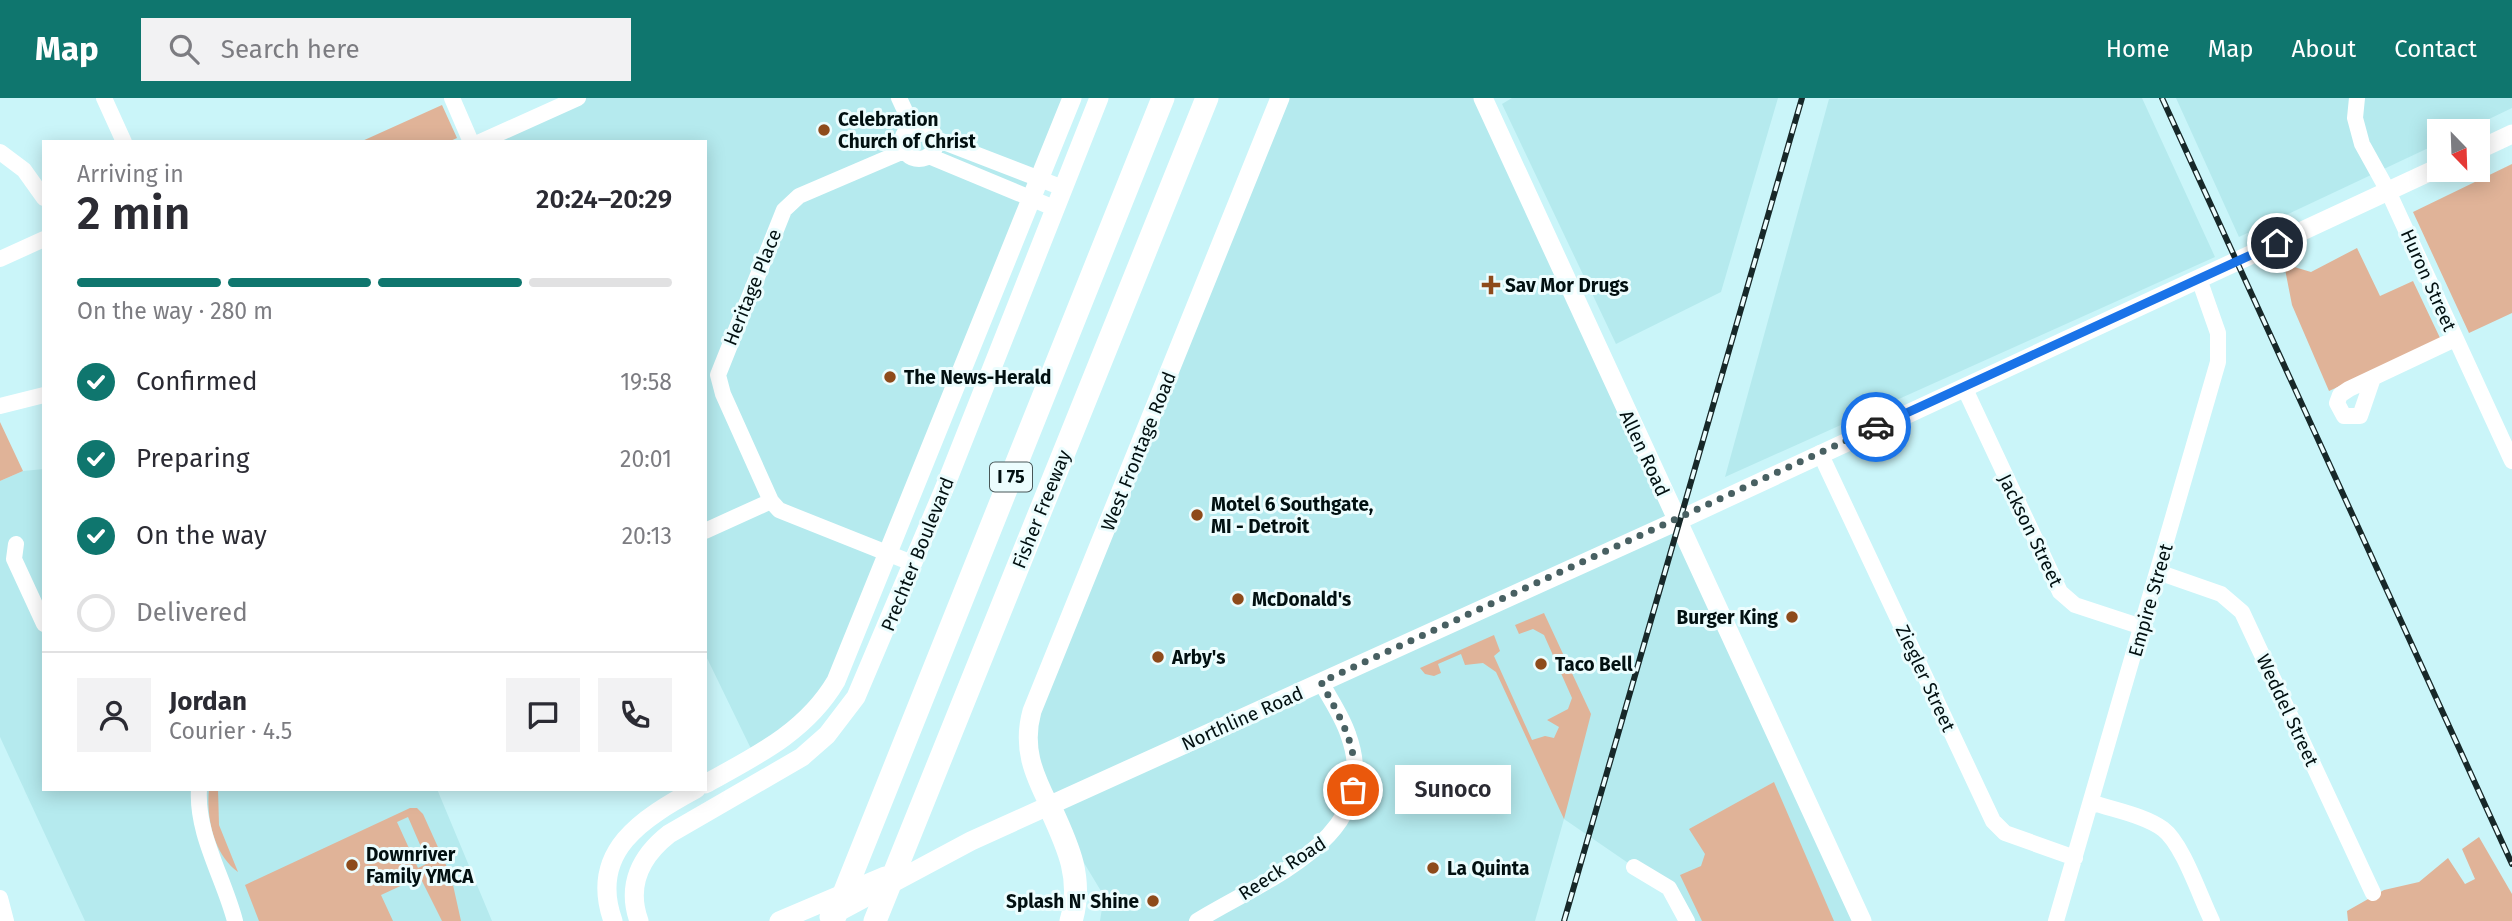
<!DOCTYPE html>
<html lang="en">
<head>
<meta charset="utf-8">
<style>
  body { margin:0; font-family:"Fira Sans",sans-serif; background:#f2f2f3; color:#2b2b33; height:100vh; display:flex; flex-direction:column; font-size:26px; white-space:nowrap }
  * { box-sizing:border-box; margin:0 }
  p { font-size:23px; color:#7c7c81 }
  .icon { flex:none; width:38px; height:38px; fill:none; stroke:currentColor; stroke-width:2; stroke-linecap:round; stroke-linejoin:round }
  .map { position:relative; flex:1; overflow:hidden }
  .side { position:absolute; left:42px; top:42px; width:665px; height:651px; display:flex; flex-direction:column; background:#fff; border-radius:0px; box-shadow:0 4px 18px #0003 }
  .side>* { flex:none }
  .needle { width:46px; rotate:157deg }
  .buttons { position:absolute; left:2427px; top:21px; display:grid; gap:14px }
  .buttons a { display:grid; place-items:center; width:63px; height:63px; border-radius:0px; background:#fff; box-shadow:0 4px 18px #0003; font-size:35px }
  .pin { position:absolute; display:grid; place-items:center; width:60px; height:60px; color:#fff; margin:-30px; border:4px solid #fff; border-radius:50%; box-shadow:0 2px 7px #0007 }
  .courier { position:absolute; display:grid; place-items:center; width:70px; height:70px; margin:-35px; border:5px solid #1a73e8; border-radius:50%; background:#fff; color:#222; box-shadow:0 2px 9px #0007 }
  .bubble { position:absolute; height:49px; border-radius:0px; background:#fff; box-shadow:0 4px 18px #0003; font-size:23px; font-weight:600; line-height:49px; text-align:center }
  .overview em { font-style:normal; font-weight:600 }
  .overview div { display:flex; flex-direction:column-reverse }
  .overview { display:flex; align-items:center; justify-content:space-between; height:119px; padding:0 35px }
  h1 { font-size:46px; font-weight:600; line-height:52px }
  .bar { display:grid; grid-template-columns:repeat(4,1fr); gap:10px 7px; align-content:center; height:84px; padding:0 35px }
  .bar i { height:9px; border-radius:5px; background:#e1e1e2 }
  .bar .current { background:#0f766e }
  .bar p { grid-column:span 4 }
  .line { display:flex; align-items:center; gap:18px; padding:0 35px; border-top:2px solid #e1e1e2 }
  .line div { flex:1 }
  .round { display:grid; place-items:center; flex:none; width:74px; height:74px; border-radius:0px; background:#f2f2f3 }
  ol { padding:0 35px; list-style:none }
  li { display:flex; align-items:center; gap:21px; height:77px }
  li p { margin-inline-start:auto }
  li .icon { padding:7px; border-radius:50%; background:#0f766e; color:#fff; stroke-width:4 }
  li:last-child { color:#7c7c81 }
  li i { width:38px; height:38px; border:4px solid #e1e1e2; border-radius:50% }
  header { display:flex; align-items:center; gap:42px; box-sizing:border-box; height:98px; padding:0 35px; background:#0f766e; color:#fff }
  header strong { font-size:33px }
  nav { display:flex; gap:38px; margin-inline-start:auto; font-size:24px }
  .search { width:490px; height:63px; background:#f2f2f3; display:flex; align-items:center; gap:18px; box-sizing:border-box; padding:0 24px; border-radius:0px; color:#7c7c81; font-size:26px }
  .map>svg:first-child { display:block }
  .built { fill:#b5eaee }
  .green { fill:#e0b398; fill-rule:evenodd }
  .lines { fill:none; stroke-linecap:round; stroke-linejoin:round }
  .minor { stroke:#fff; stroke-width:16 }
  .major { stroke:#fff; stroke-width:19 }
  .highway { stroke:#fff; stroke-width:23 }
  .rail-casing { stroke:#172829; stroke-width:6 }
  .rail { stroke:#ecfdfe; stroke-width:3.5; stroke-dasharray:10; stroke-linecap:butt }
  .done { stroke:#486062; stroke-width:7; stroke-dasharray:0 12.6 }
  .route { stroke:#1a73e8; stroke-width:9 }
  .poi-dot { fill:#8e4b1b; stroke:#ecfdfe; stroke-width:2.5 }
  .labels { text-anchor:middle; stroke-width:6; stroke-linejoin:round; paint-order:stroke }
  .shield { fill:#ecfdfe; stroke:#485758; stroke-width:2 }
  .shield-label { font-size:18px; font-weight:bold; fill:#021011 }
  .poi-label { font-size:19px; font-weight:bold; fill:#021011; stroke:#ecfdfe; text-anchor:start }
  .street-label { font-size:19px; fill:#021011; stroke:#ecfdfe }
</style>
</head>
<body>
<header>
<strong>Map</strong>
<div class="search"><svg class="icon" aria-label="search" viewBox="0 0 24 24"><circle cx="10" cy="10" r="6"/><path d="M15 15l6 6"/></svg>Search here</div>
<nav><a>Home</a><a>Map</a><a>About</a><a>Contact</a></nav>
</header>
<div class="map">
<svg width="2512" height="823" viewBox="0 0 2512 823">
  <rect width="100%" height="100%" fill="#caf5f9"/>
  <path class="built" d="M578,0h494l-236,583 -81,76 -50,-103v-512h-225z
    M1280,0h203l379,823h-175l-9,-19 -44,-35 -70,-48 -29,102h-435l4,-25 -55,-91 -22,-65z
    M1512,0h266l-57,194 -105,52 -114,-240z
    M2142,0l73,159 -490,220 104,-378z
    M2176,0h336v10l-48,23h-24l-1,12 -200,94z
    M44,371v320h393l55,132h-407l-85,-184v-256l23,-10z"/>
  <path class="green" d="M442,7l15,33 -9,4h-88z
    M2512,66v149l-43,20 -56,-121z
    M2357,150l23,48 33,-15 28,59 -112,51 -37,-86 -8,-41 27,8z
    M0,324l23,49 -23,10z
    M1544,515l47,101 -27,105 -68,-147 -13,-9 -18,2 -4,-11 -23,10 3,9 -7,3 -9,-2 -5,-6 74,-33 6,16 -6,5 38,84 13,-4 9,2 5,-11 -12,-7 21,-11 4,-11 -28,-63 -11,-6 -14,5 -4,-9z
    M1774,684l60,139h-132l-22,-46 21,-9 4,-12 -16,-25z
    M209,691h9l1,36 19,47c-24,-17 -32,-54 -29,-83z
    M410,710h7l6,6 28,62 10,45h-19l-22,-44 -39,18 12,26h-134l-14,-36zM408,719l20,46 -10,5 -21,-46z
    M2479,739l33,57v27h-164l-1,-10 37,-21 35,-8 29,-24 17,26 10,-5 -13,-30z"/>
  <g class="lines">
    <path class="minor" d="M104,0l20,44
      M452,0l19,44
      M899,0l13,28
      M2357,0l-2,20 7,26 26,47 124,270
      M902 44a17 17 0 1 1 34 0a17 17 0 1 1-34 0Z
      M936,41l127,49
      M480,44l98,-44
      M904,53l-105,45 -15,14 -66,165 5,19 48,107 8,9 133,53
      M0,54l24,18 20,28
      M929,58l125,52
      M0,161l44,-20
      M2373,280l-13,38h-16l-7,-13 3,-8 9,-6 106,-50
      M1964,289l96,205 15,13 67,22
      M0,308l44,-11
      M1820,355l173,368 12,12 70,25
      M705,433l66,-30
      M16,446l-2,15 30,65
      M2158,474l63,22 21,18 131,281
      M199,691c-3,45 25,89 36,132
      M2091,704c22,8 53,13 72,27 20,15 37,68 49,92
      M1634,769l35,21 18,33
      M0,800l6,23
      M1197,823c69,-43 189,-83 151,-187 -6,-18 -18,-35 -27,-52
      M2056,823l162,-559v-29l-19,-54"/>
    <path class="major" d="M1483,0l379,823
      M2478,52l34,-16
      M705,686c51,-28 101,-52 131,-103l236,-583
      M1049,707c-16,-32 -27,-58 -17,-94l248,-613
      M829,819l142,-76 706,-320 763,-354
      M613,823c-25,-70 30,-103 83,-132
      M639,823c-13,-36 2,-65 30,-87l133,-77 25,-22 29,-38 88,-208 155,-391
      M779,823l106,-45"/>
    <path class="highway" d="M1049,707c18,39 35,73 22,116
      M833,823l330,-823
      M875,823l332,-823"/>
    <g class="rail-casing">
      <path id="rail" d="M2162,0l350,766
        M1564,823l238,-823"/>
    </g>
    <use href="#rail" class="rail"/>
  </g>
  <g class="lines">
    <path class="done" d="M1353,692c8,-41 -14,-74 -32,-108l555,-255"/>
    <path class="route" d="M1876,329l401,-184"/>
  </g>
  <g class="poi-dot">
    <circle cx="824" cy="32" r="7"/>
    <path d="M1487.5 176.5h7v7h7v7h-7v7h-7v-7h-7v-7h7z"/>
    <circle cx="890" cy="279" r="7"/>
    <circle cx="1197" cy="417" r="7"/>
    <circle cx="1238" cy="501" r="7"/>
    <circle cx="1792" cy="519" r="7"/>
    <circle cx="1158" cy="559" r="7"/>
    <circle cx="1541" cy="566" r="7"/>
    <circle cx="352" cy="767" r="7"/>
    <circle cx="1433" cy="770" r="7"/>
    <circle cx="1153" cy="803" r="7"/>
  </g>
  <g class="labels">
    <rect class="shield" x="990" y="364.5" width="42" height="29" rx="5"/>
    <g class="shield-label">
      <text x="1011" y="385">I 75</text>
    </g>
    <g class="poi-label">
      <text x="838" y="28">Celebration<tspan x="838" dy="22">Church of Christ</tspan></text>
      <text x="1505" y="194">Sav Mor Drugs</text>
      <text x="904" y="286">The News-Herald</text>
      <text x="1211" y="413">Motel 6 Southgate,<tspan x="1211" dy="22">MI - Detroit</tspan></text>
      <text x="1252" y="508">McDonald's</text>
      <text x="1778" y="526" text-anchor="end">Burger King</text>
      <text x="1172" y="566">Arby's</text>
      <text x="1555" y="573">Taco Bell</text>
      <text x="366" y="763">Downriver<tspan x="366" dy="22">Family YMCA</tspan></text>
      <text x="1447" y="777">La Quinta</text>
      <text x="1139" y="810" text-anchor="end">Splash N' Shine</text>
    </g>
    <g class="street-label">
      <text transform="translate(2429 182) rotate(66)" y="7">Huron Street</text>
      <text transform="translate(752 189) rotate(-68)" y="7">Heritage Place</text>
      <text transform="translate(1138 353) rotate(-68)" y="7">West Frontage Road</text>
      <text transform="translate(1645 355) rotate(65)" y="7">Allen Road</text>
      <text transform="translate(1041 411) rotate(-68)" y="7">Fisher Freeway</text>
      <text transform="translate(2031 432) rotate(64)" y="7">Jackson Street</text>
      <text transform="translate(917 456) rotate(-68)" y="7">Prechter Boulevard</text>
      <text transform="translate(2150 502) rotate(-74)" y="7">Empire Street</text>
      <text transform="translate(1926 580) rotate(65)" y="7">Ziegler Street</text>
      <text transform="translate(2288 612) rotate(65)" y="7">Weddel Street</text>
      <text transform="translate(1242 620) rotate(-24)" y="7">Northline Road</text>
      <text transform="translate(1282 770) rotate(-33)" y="7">Reeck Road</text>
    </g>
  </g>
</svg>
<div class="buttons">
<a><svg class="needle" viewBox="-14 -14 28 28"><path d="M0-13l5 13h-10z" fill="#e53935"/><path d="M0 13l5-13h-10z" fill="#7c7c81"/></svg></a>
</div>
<div class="pin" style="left:1353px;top:692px;background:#ea580c"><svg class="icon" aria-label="bag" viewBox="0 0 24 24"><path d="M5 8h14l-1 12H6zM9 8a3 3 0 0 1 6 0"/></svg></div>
<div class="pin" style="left:2277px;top:145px;background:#1f2937"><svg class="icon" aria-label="home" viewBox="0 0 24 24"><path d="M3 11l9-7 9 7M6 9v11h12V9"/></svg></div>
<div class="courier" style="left:1876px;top:329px"><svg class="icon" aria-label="car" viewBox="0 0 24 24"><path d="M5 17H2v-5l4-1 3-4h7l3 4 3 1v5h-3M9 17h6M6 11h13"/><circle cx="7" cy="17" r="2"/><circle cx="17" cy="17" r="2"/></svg></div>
<div class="bubble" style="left:1395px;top:667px;width:116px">Sunoco</div>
<section class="side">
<div class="overview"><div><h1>2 min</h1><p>Arriving in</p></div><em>20:24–20:29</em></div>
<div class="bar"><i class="current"></i><i class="current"></i><i class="current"></i><i></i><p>On the way · 280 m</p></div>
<ol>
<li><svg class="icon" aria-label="check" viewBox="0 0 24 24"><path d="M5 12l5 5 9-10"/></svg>Confirmed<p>19:58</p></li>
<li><svg class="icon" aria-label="check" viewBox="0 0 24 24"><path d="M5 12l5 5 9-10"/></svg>Preparing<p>20:01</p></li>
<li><svg class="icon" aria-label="check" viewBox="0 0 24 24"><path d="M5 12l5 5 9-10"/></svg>On the way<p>20:13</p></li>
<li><i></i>Delivered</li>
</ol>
<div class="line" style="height:126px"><a class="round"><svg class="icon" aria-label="person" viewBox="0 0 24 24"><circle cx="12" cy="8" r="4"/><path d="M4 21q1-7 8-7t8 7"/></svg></a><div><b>Jordan</b><p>Courier · 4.5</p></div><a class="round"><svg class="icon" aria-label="chat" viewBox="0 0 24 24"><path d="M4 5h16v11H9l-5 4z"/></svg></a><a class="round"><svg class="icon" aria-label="phone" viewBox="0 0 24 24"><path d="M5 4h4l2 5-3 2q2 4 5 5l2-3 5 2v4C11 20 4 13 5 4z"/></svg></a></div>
</section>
</div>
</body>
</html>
